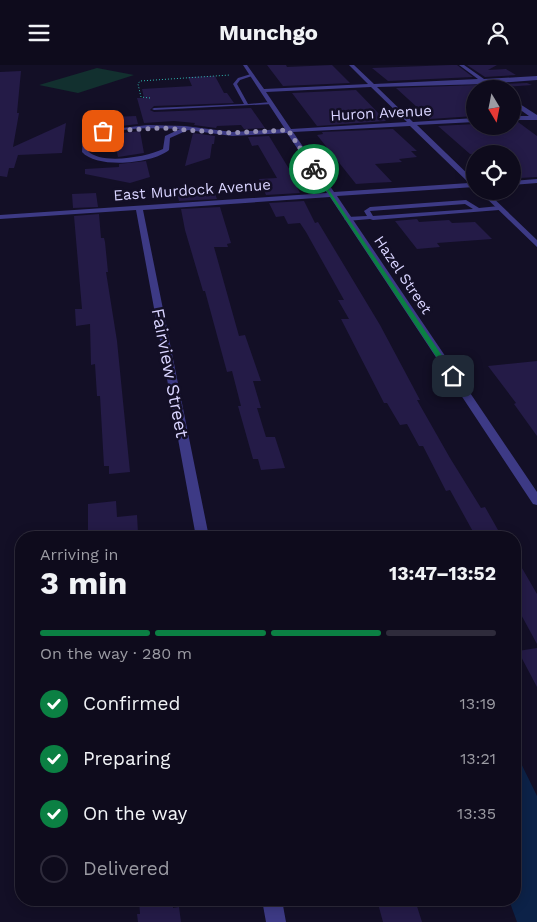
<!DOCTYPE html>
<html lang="en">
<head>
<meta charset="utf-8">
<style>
  body { margin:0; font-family:"Work Sans",sans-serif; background:#1c1929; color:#f1f3f6; height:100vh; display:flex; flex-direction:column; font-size:19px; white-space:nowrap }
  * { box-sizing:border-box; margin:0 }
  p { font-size:16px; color:#9b9ba3 }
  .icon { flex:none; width:28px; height:28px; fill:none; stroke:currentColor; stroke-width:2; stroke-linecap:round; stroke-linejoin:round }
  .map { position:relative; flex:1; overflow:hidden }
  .side { position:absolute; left:15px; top:466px; width:506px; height:375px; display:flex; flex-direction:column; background:#0e0b1c; border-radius:20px; box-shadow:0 2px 12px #0003,0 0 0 1px #2e2b3b }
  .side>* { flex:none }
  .needle { width:32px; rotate:170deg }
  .buttons { position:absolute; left:466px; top:15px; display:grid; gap:10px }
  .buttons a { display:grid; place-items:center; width:55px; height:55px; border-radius:50%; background:#0e0b1c; box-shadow:0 2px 12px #0003,0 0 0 1px #2e2b3b; font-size:25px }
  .pin { position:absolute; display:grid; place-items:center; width:42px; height:42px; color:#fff; margin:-21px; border-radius:10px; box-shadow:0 2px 8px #0006 }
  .courier { position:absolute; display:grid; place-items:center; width:50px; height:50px; margin:-25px; border:4px solid #0b8043; border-radius:50%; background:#fff; color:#222; box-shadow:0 1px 6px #0007 }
  .headline em { font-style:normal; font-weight:700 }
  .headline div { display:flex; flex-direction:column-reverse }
  .headline { display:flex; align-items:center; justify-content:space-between; height:85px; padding:0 25px }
  h1 { font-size:32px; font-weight:700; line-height:38px }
  .bar { display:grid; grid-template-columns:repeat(4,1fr); gap:8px 5px; align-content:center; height:60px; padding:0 25px }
  .bar i { height:6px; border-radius:4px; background:#2e2b3b }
  .bar .current { background:#0b8043 }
  .bar p { grid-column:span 4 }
  ol { padding:0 25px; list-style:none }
  li { display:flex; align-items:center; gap:15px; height:55px }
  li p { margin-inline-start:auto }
  li .icon { padding:5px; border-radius:50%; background:#0b8043; color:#fff; stroke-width:4 }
  li:last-child { color:#9b9ba3 }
  li i { width:28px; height:28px; border:2px solid #2e2b3b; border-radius:50% }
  header { display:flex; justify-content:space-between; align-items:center; height:65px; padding:0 25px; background:#0e0b1c; font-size:22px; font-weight:700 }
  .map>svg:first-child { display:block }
  .green { fill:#12302f }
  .water { fill:#0c2248 }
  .building { fill:#241b47 }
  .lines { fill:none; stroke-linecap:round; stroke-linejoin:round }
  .path { stroke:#2fb8b0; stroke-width:1; stroke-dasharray:1 2; stroke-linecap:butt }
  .service { fill:#3d3a85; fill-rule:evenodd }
  .minor { fill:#3d3a85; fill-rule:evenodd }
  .route { fill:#0b8043 }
  .done { stroke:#948fb3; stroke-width:5; stroke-dasharray:0 9 }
  .labels { text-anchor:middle; stroke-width:5; stroke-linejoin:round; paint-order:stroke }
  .far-street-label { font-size:15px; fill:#d9d4ff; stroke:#130f26 }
  .street-label { font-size:18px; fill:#d9d4ff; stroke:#130f26 }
</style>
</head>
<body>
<header><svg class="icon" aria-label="menu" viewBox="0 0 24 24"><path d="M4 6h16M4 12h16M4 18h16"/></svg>Munchgo<svg class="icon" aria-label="person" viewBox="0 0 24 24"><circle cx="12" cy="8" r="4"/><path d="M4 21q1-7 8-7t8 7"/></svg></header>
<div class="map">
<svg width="537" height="857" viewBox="0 0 537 857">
  <rect width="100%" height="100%" fill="#130f26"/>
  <path class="green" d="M97,3l37,7 -56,18 -39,-8z"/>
  <path class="water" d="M515,686l22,45v126h-20l-8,-22h6z"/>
  <path class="building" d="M267,0h19l1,2 45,-2 18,18 -67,3z
    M451,0h6l16,12 -85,4 -16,-13z
    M467,0h30l-9,5 18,-1 10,6 -31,2z
    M21,6l-4,42h2l-6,34 53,-24 -4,30 -44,2 -4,13h-5l-2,9 -7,-1v-104z
    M215,11l9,17h3l7,10 -80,3 -4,4 4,2 97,-4 14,20 -21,1 -3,-4 -24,1 -1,2 -22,-3 1,-2 -21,-2 -30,2 -7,-25h7l-2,-9 50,-3 -4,-9z
    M527,18l5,2 -57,4v27l-45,3 -34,-31z
    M356,25l30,31 -69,5 -25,-33z
    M136,51l2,8 -26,3v-10z
    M512,57h6l19,14v41l-17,1 -8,-6v-18h-42l-32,-28 37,-2v2h37z
    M393,64l24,22h-6l6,6 -18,2 3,3 -27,2 17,18 -21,1 -15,1 -39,-49 6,-1 -1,-2z
    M140,66l4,22 -26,4 -5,-23z
    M193,68l22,3 -1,8h-2l-2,14 -25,8z
    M269,71l25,41h-2l8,16 -34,2 -7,-16 18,-1 -19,-33 -6,1 -4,-9z
    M146,96l4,16 -20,6 -45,-9v-5l34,-2v-3z
    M197,123h16l4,11 -38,2 -3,-12z
    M96,128l2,14 -25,1 -1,-14z
    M304,136l11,22 3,-1 62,103 40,75h-3l33,58 31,50 4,-1 17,30h-26l-26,-47 -4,1 -23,-45h-4l-12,-22 -7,1 -13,-22h-3l-43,-84h8l-11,-19h6l-38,-68 -6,-9 -12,1 -4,-8 -8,1 -7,-14z
    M220,142l11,36 -4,1 1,3h-14l25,89 6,-1 16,46h-8l8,27h-4l9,29h9l10,31 -24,2 -3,-11h-5l-15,-53h3l-9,-35 -5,1 -22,-81h-2l-18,-61 -4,-21z
    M99,149l2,24h3l1,4 3,30h-2l11,69 13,131 -21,2v-8h-5l-4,-70h-3l-2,-32 -4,1 -1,-41 -14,2 -1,-17h7l-8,-93z
    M417,154l2,3 30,-2 3,3 23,-1 17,17 -55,4 3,4 -23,2 -22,-28z
    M537,296v75l-23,-32 2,-1 -28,-37z
    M116,436l1,16 20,-2 1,18 -20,2v2h-30v-33z
    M515,491l22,38v50l-19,-35 -3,1z
    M537,583v39l-19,-36z
    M139,835h34v8l6,-1 2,15h-43l-1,-8h3z
    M377,835h38l7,22h-39z"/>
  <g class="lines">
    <path class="path" d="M150,33l-9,-1 -3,-13 2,-3 90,-6"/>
    <path class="service" d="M251,9l1,2 -12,4 -3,4 11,20 23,-2 1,2 -118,6 -2,-1 2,-1 90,-4 -11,-20 5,-6z
      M466,135l13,8 20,-2 3,2 -3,2 -126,10 -3,-1 -23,2 -3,-2 3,-2 20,-1 -3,-5 6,-4zM465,139l8,5 -100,7 -3,-5z"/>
    <path class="minor" d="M243,0h4l17,24 104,-5 -19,-19h5l20,19 104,-5 -19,-14h5l20,14 53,-3v4l-52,4 -108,3 36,35 62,-4v4l-58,3 58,56v6l-138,9 200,296v13l-4,-1 -203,-307 -187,13 66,327h-13l-60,-327 -136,9v-4l327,-22 -40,-60 -55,3 -44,-6 -18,8 -1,12c-17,14 -72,19 -87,2l1,-13 21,-9 44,-5 37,1 47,6 53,-3zM371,22l36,35 -116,7 -25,-37zM410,61l59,57 -135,9 -41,-60zM180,64l-15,7 -2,13c-16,8 -62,16 -75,2v-10c26,-15 63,-13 92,-12z
      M512,34l25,16v5h-25v-4h17l-17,-12z
      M537,114v4l-25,2v-4z
      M479,126h7l51,49v7z
      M262,835h20l4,22h-20z"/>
  </g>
  <path class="route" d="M314,103l142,208 -1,1 -6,-1 -137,-207z"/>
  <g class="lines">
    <path class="done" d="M103,66l59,-3 64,5 62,-3 26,39"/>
  </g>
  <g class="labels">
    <g class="far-street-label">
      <text transform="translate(381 48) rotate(-3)" y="5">Huron Avenue</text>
      <text transform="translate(192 125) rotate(-4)" y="5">East Murdock Avenue</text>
      <text transform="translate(403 210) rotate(56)" y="5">Hazel Street</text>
    </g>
    <g class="street-label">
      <text transform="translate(170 308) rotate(79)" y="6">Fairview Street</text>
    </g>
  </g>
</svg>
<div class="buttons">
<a><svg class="needle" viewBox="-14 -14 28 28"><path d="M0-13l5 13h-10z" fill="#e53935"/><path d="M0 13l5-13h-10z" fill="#9b9ba3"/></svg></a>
<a><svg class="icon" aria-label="locate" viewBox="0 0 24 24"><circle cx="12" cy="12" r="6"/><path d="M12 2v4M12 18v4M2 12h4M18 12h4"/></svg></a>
</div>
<div class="pin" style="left:103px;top:66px;background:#ea580c"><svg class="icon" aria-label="bag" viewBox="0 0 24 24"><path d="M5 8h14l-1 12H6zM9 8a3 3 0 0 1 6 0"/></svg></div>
<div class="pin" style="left:453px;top:311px;background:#1f2937"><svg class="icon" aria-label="home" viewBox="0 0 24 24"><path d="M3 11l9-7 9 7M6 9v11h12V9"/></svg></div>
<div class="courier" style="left:314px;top:104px"><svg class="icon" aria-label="bike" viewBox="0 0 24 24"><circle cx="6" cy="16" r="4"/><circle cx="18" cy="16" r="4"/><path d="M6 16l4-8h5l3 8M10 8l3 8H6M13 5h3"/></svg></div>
<section class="side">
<div class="headline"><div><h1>3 min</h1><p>Arriving in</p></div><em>13:47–13:52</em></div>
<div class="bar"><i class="current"></i><i class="current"></i><i class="current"></i><i></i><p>On the way · 280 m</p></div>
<ol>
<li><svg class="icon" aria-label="check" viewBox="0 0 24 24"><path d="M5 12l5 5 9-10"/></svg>Confirmed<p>13:19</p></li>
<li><svg class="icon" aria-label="check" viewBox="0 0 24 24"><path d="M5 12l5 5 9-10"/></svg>Preparing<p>13:21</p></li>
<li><svg class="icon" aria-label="check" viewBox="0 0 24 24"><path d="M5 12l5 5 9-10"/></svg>On the way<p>13:35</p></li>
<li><i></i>Delivered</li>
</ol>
</section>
</div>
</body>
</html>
